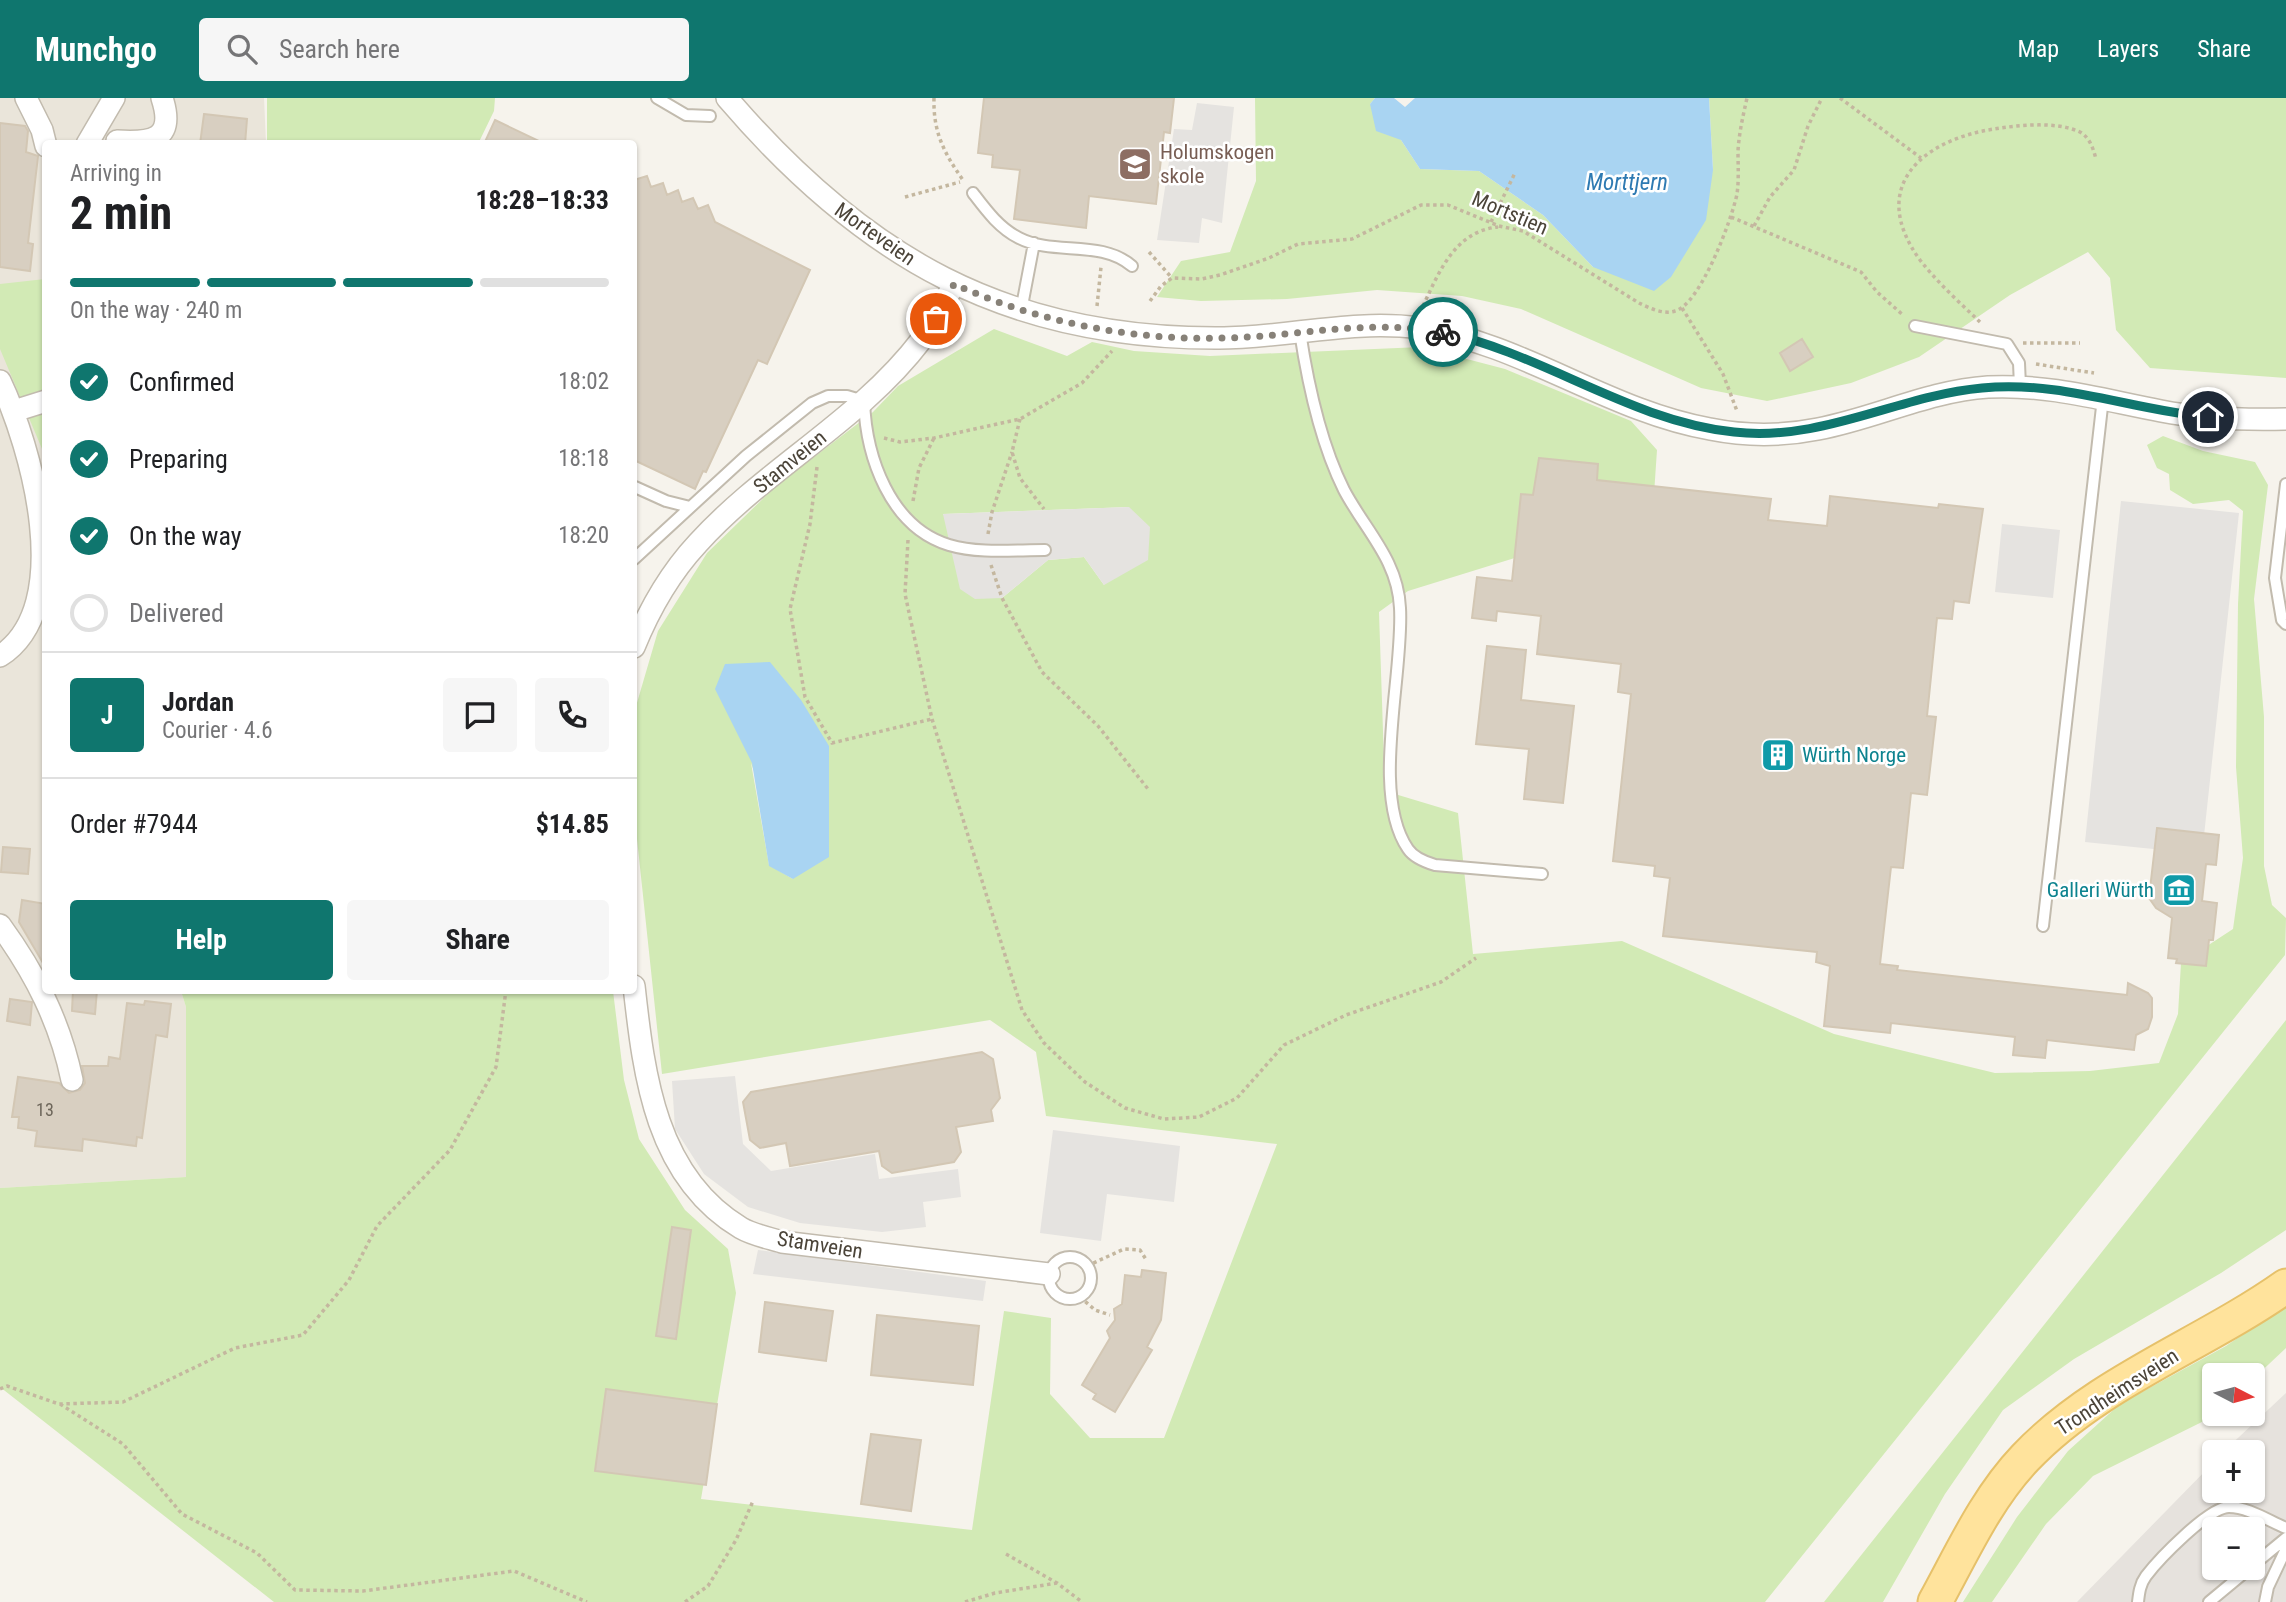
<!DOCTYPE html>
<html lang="en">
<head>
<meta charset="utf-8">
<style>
  body { margin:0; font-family:"Roboto Condensed",sans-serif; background:#f6f6f6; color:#202124; height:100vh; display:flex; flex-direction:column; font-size:26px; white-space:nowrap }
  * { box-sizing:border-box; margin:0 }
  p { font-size:23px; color:#757577 }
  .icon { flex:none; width:38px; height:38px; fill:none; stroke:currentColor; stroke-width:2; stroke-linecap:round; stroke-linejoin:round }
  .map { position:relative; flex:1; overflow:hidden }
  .sheet { position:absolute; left:42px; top:42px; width:595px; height:854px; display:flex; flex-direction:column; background:#fff; border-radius:7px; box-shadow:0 2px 5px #0004 }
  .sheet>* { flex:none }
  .needle { width:46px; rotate:96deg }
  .buttons { position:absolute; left:2202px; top:1265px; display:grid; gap:14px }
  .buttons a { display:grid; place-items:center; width:63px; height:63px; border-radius:7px; background:#fff; box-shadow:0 2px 5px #0004; font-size:35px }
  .pin { position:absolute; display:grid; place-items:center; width:60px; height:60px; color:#fff; margin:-30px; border:4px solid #fff; border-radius:50%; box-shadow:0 2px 7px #0007 }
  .courier { position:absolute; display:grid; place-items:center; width:70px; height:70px; margin:-35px; border:5px solid #0f766e; border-radius:50%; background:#fff; color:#222; box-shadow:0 2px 9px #0007 }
  .headline em { font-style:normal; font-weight:700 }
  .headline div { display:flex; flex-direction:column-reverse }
  .headline { display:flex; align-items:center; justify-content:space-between; height:119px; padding:0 28px }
  h1 { font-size:46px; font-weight:700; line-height:52px }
  .bar { display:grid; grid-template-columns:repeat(4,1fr); gap:10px 7px; align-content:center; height:84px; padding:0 28px }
  .bar i { height:9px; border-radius:5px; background:#e0e0e0 }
  .bar .active { background:#0f766e }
  .bar p { grid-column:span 4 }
  .line { display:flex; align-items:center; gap:18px; padding:0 28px; border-top:2px solid #e0e0e0 }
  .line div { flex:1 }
  .round { display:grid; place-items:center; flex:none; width:74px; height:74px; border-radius:7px; background:#f6f6f6 }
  ol { padding:0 28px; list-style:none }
  li { display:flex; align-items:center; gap:21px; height:77px }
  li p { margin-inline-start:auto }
  li .icon { padding:7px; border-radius:50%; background:#0f766e; color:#fff; stroke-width:4 }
  li:last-child { color:#757577 }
  li i { width:38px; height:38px; border:4px solid #e0e0e0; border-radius:50% }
  .cta { display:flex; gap:14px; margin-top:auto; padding:14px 28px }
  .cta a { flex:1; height:80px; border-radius:7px; background:#0f766e; color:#fff; font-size:28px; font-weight:700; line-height:80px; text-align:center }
  .cta a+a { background:#f6f6f6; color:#202124 }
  header { display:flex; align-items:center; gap:42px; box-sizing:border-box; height:98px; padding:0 35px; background:#0f766e; color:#fff }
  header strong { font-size:33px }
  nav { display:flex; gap:38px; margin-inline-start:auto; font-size:24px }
  .search { width:490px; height:63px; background:#f6f6f6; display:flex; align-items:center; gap:18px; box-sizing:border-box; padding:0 24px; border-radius:7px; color:#757577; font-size:26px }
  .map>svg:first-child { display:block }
  .residential { fill:#eae5da }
  .industrial { fill:#e6e2dd; fill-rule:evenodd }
  .green { fill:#d2eab5; fill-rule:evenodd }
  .parking { fill:#e5e3e0 }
  .water { fill:#a9d4f2 }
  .building { fill:#d8cfc1; stroke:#d3c7b4; stroke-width:2 }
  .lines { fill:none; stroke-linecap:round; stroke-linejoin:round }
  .lane-casing { stroke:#c2bbae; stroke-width:14 }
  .street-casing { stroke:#c2bbae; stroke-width:24 }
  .primary-casing { stroke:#e6c16a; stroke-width:37 }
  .path { stroke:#c4b79f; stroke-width:3.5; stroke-dasharray:3.5 3.5; stroke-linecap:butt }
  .lane { stroke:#fff; stroke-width:10 }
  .street { stroke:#fff; stroke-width:21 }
  .primary { stroke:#ffe39c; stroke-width:33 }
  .done { stroke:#878178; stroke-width:7; stroke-dasharray:0 12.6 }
  .route { stroke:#0f766e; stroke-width:9 }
  .labels { text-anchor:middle; stroke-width:5; stroke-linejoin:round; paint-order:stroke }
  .number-label { font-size:18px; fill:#6e675b }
  .education-label { font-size:21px; fill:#785e54; stroke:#fff; text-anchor:start }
  .street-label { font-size:21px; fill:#4b4439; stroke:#fff }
  .culture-label { font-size:21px; fill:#0d838f; stroke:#fff; text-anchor:start }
  .water-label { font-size:23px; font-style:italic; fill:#2e7ab2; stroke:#fff }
</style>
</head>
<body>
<header>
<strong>Munchgo</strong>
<div class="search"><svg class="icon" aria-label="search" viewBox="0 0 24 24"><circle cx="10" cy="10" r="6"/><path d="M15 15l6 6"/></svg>Search here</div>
<nav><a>Map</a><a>Layers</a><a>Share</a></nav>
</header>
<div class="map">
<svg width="2286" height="1504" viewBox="0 0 2286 1504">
  <rect width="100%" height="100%" fill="#f6f3ec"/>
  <path class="residential" d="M0,0h264l2,45 -220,1v846l135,1 5,16v170l-186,11z"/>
  <path class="industrial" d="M2286,1295v209h-209l137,-140v29h38v-39h-29zM2214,1432h38v38h-38z"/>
  <path class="green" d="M267,0h228l-1,13 -16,33 -211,-1z
    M1255,0h120l-5,6 31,36 19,29 59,2 64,44 50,52 120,-97 -4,-72h577v280l-136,-10 -34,-38 -6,-52 -22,-26 -78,43 -91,62 -68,26 -84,18 -66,-13 -180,-79 -59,-13 -85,-6 -90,9 -86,2 -44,-4 24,-36 49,-9 26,-71z
    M45,181v177l-45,-107v-65z
    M994,231l73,27 25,-14 42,9 76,5 211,-9 84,22 126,52 26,29 -4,59 -15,11 -230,71 -29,21 6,179 73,22 15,141 149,-13 212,93 161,39 95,-2 69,-8 19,-49 3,-51 52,-34 10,-71 -7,-91 2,-163 5,-93 -14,-11 -36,4 -23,-14 -1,-16 -12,-6 -10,-23 16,-9 40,15 52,11 13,23 -14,114 10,118v149l8,39 14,13 -1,37 -520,647h-1491l-274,-215v-199l186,-11v-170l-5,-16h432l11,89 15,59 46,71 43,39 8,44 -35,206 271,31 32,-219 47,7 -1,76 40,44h74l113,-294 -231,-28 -10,-64 -46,-32 -328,54 -25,-235 -3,-126 24,-82 49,-78 69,-67 97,-74 25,-26zM1129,409l-25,78 -20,-28 -36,3 -46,38 -59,-84zM751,665l42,116 -24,-14z
    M2286,922v210l-65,43 -147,86 -71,51 -58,84 -62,108h-59z
    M2286,1207v43l-34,32v-4h-38v38h3l-3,2 -121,60 -47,48 -54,78h-29l54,-85 51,-66 52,-47 106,-58z"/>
  <path class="parking" d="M1197,5l37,4 -12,116 -20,-5 -3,25 -42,-3 17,-111 18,1z
    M2121,403l118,12 -37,341 -117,-12z
    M1129,409l21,20 -2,33 -44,25 -20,-28 -36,3 -46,38 -27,1 -15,-10 -17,-75z
    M2002,426l58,6 -7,68 -58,-6z
    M735,978l8,68 28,27 104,-17 4,25 79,-10 3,28 -38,5 3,25 -44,5 -82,-9 -52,-16 -44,-33 -29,-45 -3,-48z
    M1053,1032l127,16 -6,56 -67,-8 -6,47 -61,-8z
    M758,1152l228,31 -3,20 -230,-27z"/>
  <path class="water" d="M1375,0h19l11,9 10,-9h294l4,72 -7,50 -35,57 -17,14 -61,-24 -50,-52 -64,-44 -59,-2 -19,-29 -25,-9 -6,-27z
    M770,564l31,38 28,46v111l-36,22 -24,-13 -17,-103 -37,-74 10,-25z"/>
  <path class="building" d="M984,0h190l-4,35 -6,-1 -8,72 -67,-8 -3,32 -72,-9 6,-49 -28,-3 1,-12 -15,-2z
    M204,16l43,5 -2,25h-45z
    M495,22l50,24h-61z
    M0,25l25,3 3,5 -2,21 12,4 -10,87 5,1 -3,27 -30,-4z
    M647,78l4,11 12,-4 4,12 11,-5 4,12 11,-4 5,11 10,-4 7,17 95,48 -43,94 -9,-4 -52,112 -3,-1 -8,18 -61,-29v-280z
    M1802,241l11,18 -23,14 -10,-18z
    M1539,360l59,6 -1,16 174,19 -3,21 59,6 3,-30 108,12 1,-4 44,5 -14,94 -15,-2 -2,18 -15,-1 -10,98 9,1 -9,78 -16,-2 -8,75 -12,-1 -11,97 18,2 -1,4 230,25 1,-12 20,10 4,5v19l-4,12 -12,6 -2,15 -87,-10 -2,18 -32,-3 2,-18 -124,-14 -1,10 -66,-7 6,-60 -14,-4 1,-10 -154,-16 7,-58 -16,-2 1,-10 -42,-5 18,-167 -13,-2 3,-28 -84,-10 4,-38 -44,-5 -1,10 -24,-3 5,-41 35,4 9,-87 12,1z
    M1487,548l39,4 -5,50 53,6 -11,97 -39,-4 5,-50 -53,-5z
    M2157,730l62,7 -3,30 -10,-1 -4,37 15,2 -4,37h-4l-3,26 -30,-3 1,-4 -9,-1 4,-40 -16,-10 -7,-10z
    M3,749l27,2 -2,25 -27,-2z
    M22,802l24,4v64l-27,-46z
    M73,892h24l-2,24 -23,-3z
    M10,901l22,3 -2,23 -23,-4z
    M145,903l26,3 -4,33 -11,-2 -14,103 -5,-1 -1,9 -53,-7 -1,12 -47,-5 2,-15 -19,-3 1,-11h-7l6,-40 41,6 10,10 11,-3 5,-7 -3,-17h26l1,-9 11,2 7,-56 17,2z
    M982,954l11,7 7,39 -9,12 2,11 -37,6 5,25 -7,10 -62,11 -10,-7 -3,-15 -89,15 -4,-23 -26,5 -10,-8 -7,-38 8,-10z
    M672,1129l19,3 -15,109 -20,-3z
    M1142,1172l24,3 -5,47 -14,27 5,3 -37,62 -22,-13 3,-5 -14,-9 28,-47 -3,-7 8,-11 -1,-11 8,-5 3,-29 16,2z
    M765,1204l68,9 -7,50 -67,-9z
    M877,1217l102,11 -6,59 -102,-10z
    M606,1291l111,15 -11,81 -111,-14z
    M871,1336l50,6 -10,71 -50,-7z"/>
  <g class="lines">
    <g class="lane-casing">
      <path id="lane" d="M657,0l29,17 24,1
        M973,95c13,17 26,35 46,45 35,18 81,1 113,28
        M1021,213l13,-68
        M1915,228l92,18 12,19 1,23
        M1300,234c8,53 20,110 44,158 21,40 54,70 56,118 4,66 -30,186 8,241 6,9 17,13 27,16l107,9
        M2286,386l-11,94 7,42 4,4
        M635,389l31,14 24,6
        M634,461l112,-103 66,-53 16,-7h19l17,5c2,56 26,126 85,144 30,9 65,5 96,5
        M2043,828l60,-528
        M1049 1180a21 21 0 1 1 42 0a21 21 0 1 1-42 0Z
        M2252,1468l34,-28
        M2138,1504c1,-9 2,-18 8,-26 13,-17 63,-69 83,-69 19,0 40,14 57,21
        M2209,1504l41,-34
        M2265,1504l3,-15 18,-38"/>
    </g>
    <g class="street-casing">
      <path id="street" d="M26,0l16,32 4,16
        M727,0c136,159 279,241 492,240 67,0 133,-19 200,-10 103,15 189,83 291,101 35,7 73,7 108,0 58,-11 110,-38 170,-42 60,-3 115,13 173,24 41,8 83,9 125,8
        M117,43c33,2 59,0 45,-43
        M87,46l27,-46
        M0,283c31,65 77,226 0,275
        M14,313l32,-10
        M634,549c15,-37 36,-74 64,-104 68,-75 162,-122 224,-204 13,-17 22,-36 32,-55
        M0,827c35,48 60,97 72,155
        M634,888c10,91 22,191 107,242 12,7 28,10 41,14l267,32"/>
    </g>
    <g class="primary-casing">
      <path id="primary" d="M1935,1504c27,-49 51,-103 90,-144 72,-76 176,-112 261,-172"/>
    </g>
    <path class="path" d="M934,0c-1,34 10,55 29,82
      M1840,0l81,60
      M905,99l55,-15
      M1731,119l130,55 16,20 26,23
      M1491,124l24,-49
      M1754,128l16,-29 24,-27 14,-44 14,-28
      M1149,154l23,26
      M1150,203l11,-15 11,-8 30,1 18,-4 49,-17 29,-14 54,-5 69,-34h27l51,21 24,5 116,72c10,5 25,12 36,8 25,-6 57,-92 62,-117 2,-14 1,-28 1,-43 1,-18 5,-35 9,-53
      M1097,208l4,-39
      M1423,208c16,-34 32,-75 75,-79
      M1682,210l41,66 14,37
      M1980,224c-20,-19 -43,-40 -60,-62 -53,-73 2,-120 74,-131 26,-4 62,-8 86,3 10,6 13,16 16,27
      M2023,245h57
      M2036,266l58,9
      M1020,321l-8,33 8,26 24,31
      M884,340l16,4 34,-4 86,-19 62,-36 30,-32
      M817,369l-7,57 -20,85 15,88 27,46 100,-24
      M913,403l6,-33 15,-30
      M988,436l4,-22 20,-60
      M908,442l-3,54 27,125 90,291 22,33 41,39 40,26 39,11 35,-2 38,-19 47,-53 62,-30 95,-33 35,-24
      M991,467l11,33 40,74 56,54 50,63
      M1087,1168l37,-17 16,1 7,11
      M1080,1199l15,13 15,5
      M0,1291l7,-3 52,18 64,-2 112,-54 68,-13 46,-55 28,-54 73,-76 46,-83 10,-77
      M60,1306l63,40 59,70 75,39 38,37 68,1 151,-20 73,31
      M1006,1456l51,29 25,19
      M685,1504l23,-16 28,-46 17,-39
      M965,1504l30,-9 62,-10"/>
    <use href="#lane" class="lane"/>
    <use href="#street" class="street"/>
    <use href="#primary" class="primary"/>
  </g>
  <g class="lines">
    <path class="done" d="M936,221l18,-35c83,38 179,57 271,54 78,-2 139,-19 218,-6"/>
    <path class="route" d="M1443,234c101,22 187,89 291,100 89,10 162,-36 248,-44 78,-8 150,22 226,29"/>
  </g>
  <defs>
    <g id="school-square" transform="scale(1.75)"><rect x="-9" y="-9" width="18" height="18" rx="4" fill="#8d6e63" stroke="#fff"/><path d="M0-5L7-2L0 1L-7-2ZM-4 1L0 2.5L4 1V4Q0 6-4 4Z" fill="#fff"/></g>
    <g id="building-square" transform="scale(1.75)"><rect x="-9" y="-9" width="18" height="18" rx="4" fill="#0f9aa8" stroke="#fff"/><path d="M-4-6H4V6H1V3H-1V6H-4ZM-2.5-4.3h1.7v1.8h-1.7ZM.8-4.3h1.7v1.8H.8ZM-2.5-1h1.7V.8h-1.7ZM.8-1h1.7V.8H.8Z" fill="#fff"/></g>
    <g id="museum-square" transform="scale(1.75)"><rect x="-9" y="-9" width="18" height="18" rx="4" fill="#0f9aa8" stroke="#fff"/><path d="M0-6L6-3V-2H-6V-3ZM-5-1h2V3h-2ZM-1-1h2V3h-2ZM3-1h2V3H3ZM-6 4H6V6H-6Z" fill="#fff"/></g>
  </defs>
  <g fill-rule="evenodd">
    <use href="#school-square" x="1135" y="66"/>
    <use href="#building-square" x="1778" y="657"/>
    <use href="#museum-square" x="2179" y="792"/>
  </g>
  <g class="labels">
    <g class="number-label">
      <text x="45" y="1018">13</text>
    </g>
    <g class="education-label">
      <text x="1160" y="61">Holumskogen<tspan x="1160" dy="24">skole</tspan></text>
    </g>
    <g class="street-label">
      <text transform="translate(1510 115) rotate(23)" y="7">Mortstien</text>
      <text transform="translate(875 136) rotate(35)" y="7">Morteveien</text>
      <text transform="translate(790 364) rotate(-39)" y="7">Stamveien</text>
      <text transform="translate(820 1147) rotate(9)" y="7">Stamveien</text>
      <text transform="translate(2117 1294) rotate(-33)" y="7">Trondheimsveien</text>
    </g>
    <g class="culture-label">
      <text x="1802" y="664">Würth Norge</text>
      <text x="2154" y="799" text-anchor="end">Galleri Würth</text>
    </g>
    <g class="water-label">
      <text x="1627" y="92">Morttjern</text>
    </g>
  </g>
</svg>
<div class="buttons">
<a><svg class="needle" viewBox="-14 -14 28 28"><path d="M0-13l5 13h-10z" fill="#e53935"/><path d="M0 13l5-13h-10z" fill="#757577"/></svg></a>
<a>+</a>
<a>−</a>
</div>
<div class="pin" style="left:936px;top:221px;background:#ea580c"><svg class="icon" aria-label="bag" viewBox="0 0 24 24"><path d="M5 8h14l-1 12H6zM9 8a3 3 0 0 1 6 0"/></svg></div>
<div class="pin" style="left:2208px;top:319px;background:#1f2937"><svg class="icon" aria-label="home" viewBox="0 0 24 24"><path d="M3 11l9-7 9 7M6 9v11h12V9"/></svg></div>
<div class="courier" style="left:1443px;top:234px"><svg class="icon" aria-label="bike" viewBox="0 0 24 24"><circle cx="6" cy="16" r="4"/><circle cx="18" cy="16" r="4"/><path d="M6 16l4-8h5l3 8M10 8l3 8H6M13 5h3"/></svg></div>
<section class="sheet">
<div class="headline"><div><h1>2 min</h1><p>Arriving in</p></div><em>18:28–18:33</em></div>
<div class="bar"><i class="active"></i><i class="active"></i><i class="active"></i><i></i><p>On the way · 240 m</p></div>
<ol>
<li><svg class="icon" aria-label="check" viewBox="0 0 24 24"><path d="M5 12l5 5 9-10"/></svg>Confirmed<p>18:02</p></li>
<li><svg class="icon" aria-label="check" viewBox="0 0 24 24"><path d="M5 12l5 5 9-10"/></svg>Preparing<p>18:18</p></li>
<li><svg class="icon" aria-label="check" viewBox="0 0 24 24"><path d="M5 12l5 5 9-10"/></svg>On the way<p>18:20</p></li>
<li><i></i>Delivered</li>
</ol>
<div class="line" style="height:126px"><b class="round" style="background:#0f766e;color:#fff">J</b><div><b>Jordan</b><p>Courier · 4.6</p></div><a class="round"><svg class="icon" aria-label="chat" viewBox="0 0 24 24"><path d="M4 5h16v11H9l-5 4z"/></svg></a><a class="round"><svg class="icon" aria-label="phone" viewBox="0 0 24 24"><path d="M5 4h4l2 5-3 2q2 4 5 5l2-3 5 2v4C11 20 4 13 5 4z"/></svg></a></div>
<div class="line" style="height:91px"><div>Order #7944</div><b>$14.85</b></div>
<div class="cta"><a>Help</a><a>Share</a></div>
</section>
</div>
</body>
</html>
